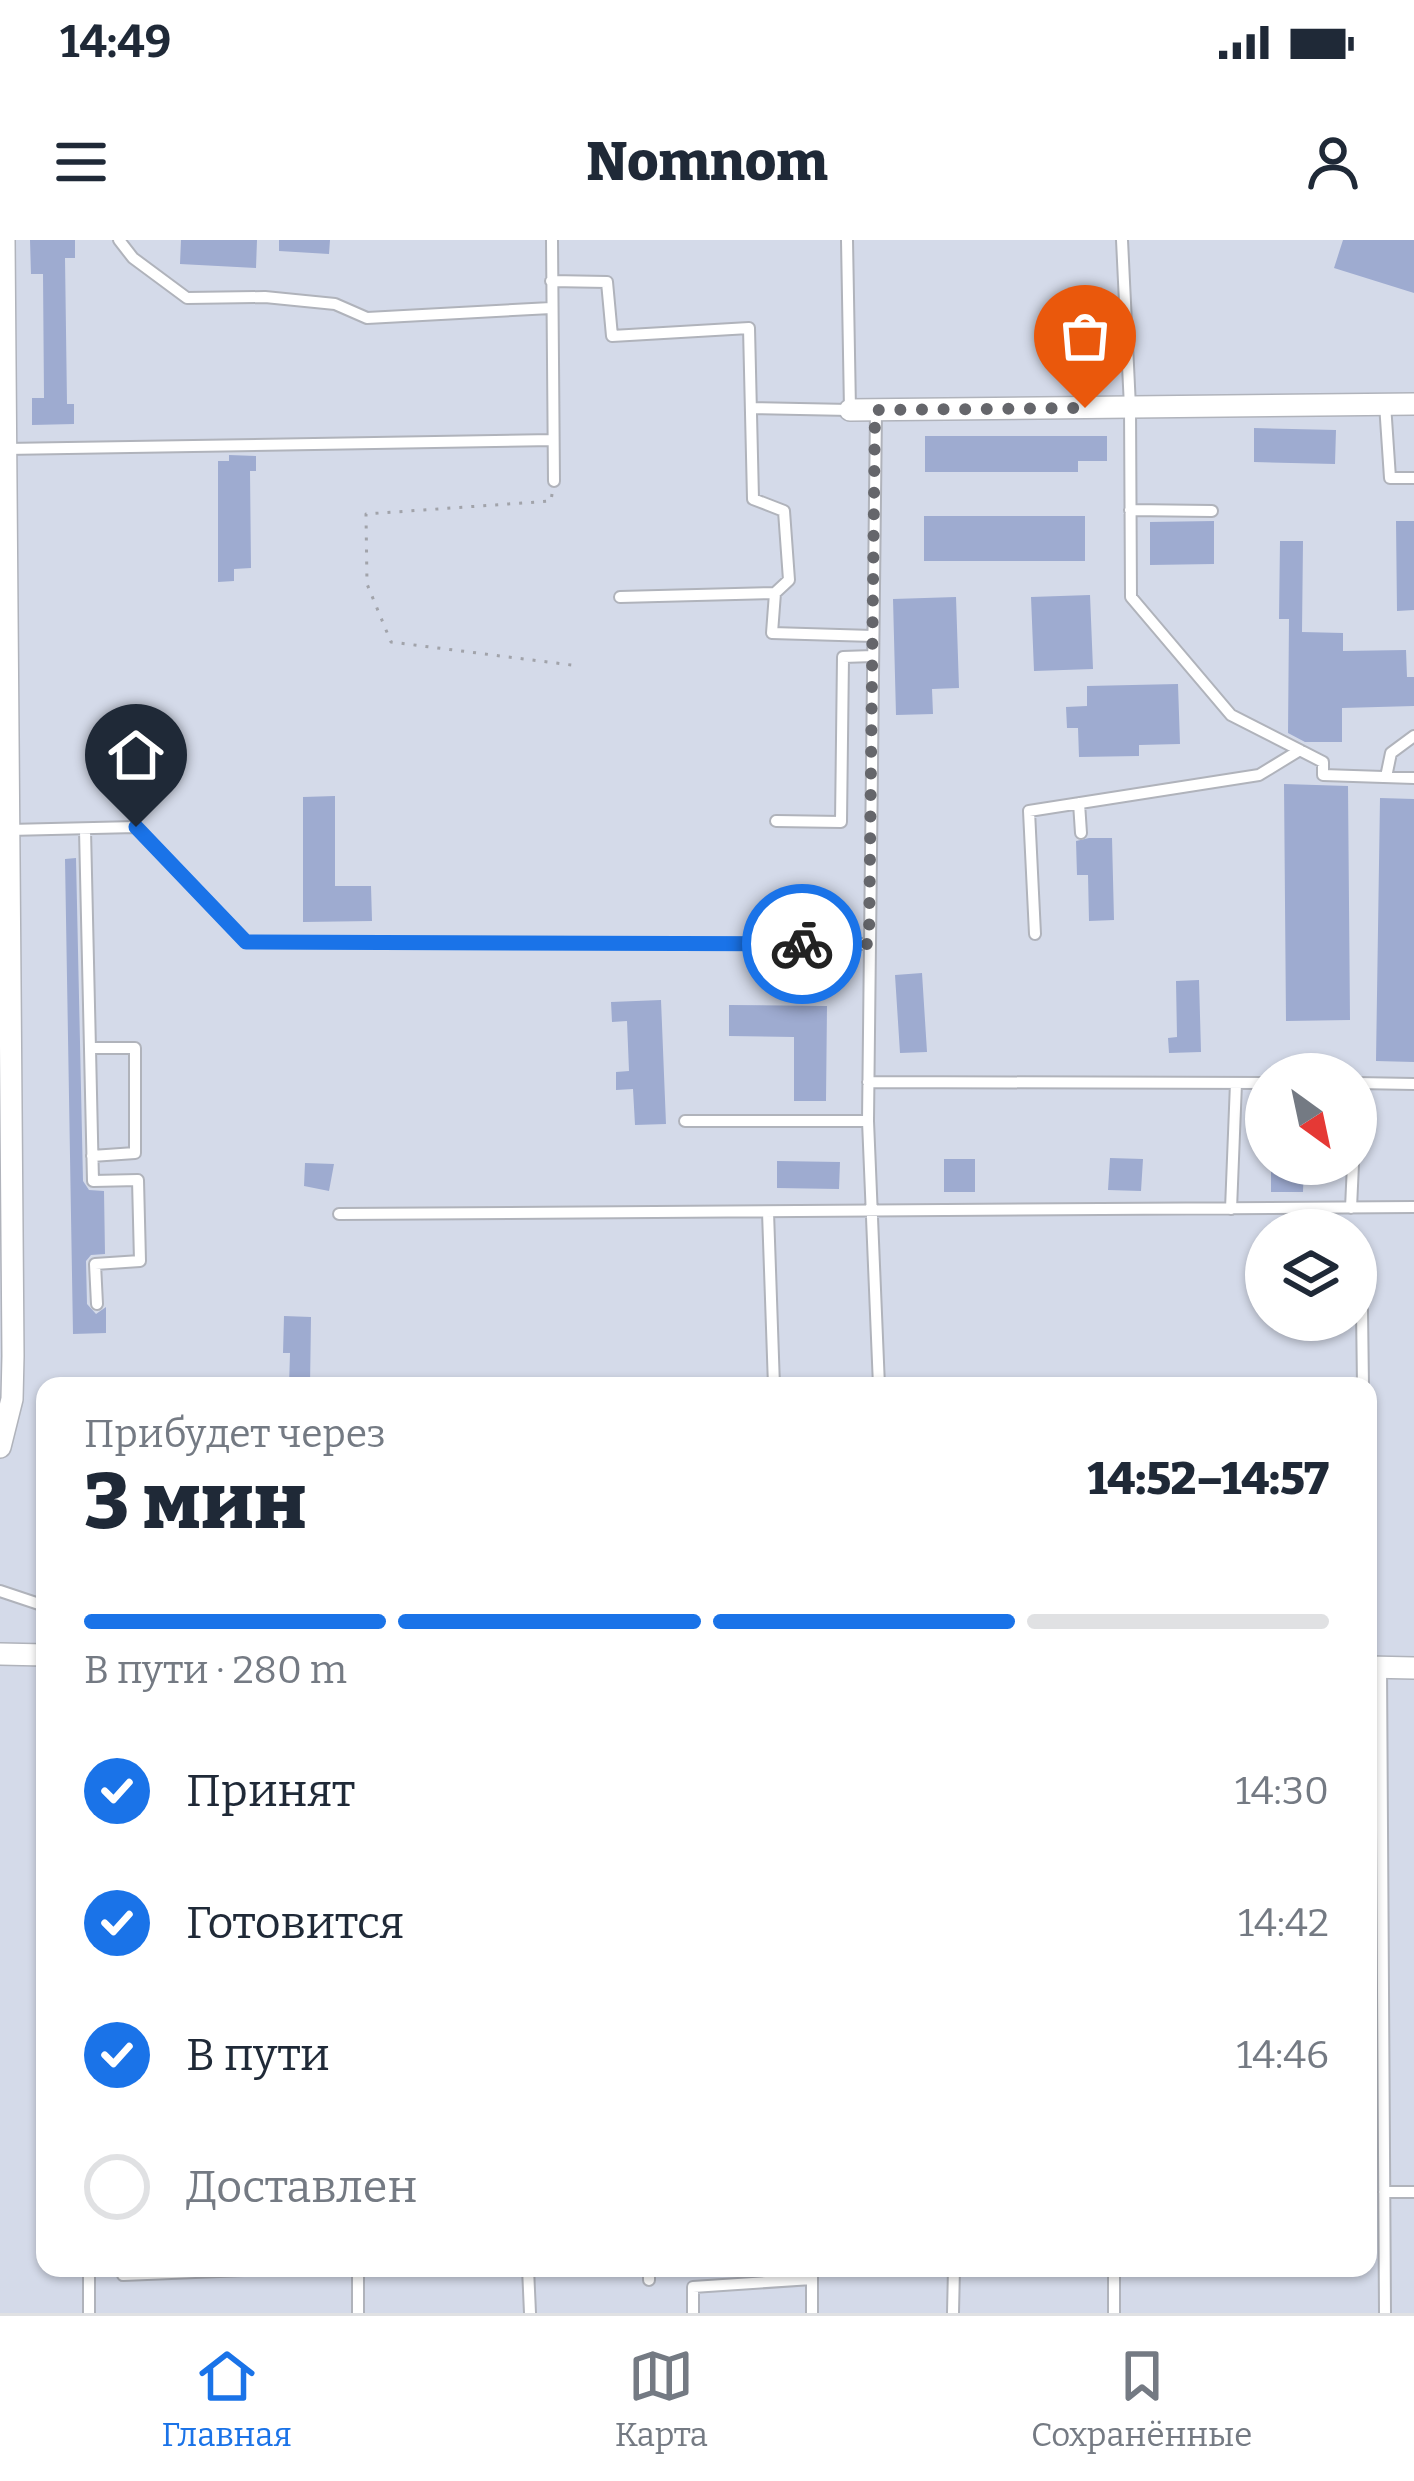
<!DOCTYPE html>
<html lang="ru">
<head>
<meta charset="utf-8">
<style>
  body { margin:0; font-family:Bitter,serif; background:#f2f2f3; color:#1f2937; height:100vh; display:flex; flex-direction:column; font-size:45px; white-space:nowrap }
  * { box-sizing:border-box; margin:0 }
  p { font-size:39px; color:#747a83 }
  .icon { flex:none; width:66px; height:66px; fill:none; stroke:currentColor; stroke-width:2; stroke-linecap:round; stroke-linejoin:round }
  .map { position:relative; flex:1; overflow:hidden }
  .sheet { position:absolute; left:36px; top:1137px; width:1341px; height:900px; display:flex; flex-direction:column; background:#fff; border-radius:24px; box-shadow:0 3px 9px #0004 }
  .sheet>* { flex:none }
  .needle { width:78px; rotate:147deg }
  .fabs { position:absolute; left:1245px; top:813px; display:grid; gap:24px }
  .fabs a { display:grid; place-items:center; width:132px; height:132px; border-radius:50%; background:#fff; box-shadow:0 3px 9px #0004; font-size:60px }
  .pin { position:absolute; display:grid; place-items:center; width:102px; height:102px; color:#fff; margin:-123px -51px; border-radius:50% 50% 50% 0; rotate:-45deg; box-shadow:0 0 12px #0007 }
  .pin .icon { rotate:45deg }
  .courier { position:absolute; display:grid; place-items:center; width:120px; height:120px; margin:-60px; border:9px solid #1a73e8; border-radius:50%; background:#fff; color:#222; box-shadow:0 3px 15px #0007 }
  .overview em { font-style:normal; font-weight:800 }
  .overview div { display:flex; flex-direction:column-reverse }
  .overview { display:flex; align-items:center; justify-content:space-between; height:204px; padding:0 48px }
  h1 { font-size:78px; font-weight:800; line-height:90px }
  .bar { display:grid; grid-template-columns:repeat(4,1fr); gap:18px 12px; align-content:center; height:144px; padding:0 48px }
  .bar i { height:15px; border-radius:9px; background:#e0e1e3 }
  .bar .on { background:#1a73e8 }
  .bar p { grid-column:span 4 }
  ol { padding:0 48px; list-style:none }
  li { display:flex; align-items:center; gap:36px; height:132px }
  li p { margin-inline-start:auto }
  li .icon { padding:12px; border-radius:50%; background:#1a73e8; color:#fff; stroke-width:4 }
  li:last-child { color:#747a83 }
  li i { width:66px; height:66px; border:6px solid #e0e1e3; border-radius:50% }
  .status { display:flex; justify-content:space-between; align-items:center; height:84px; padding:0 60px; background:#fff; direction:ltr }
  .status svg { height:33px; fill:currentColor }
  header { display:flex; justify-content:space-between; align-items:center; height:156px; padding:0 48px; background:#fff; font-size:54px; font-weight:800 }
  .menu { display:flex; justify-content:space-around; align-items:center; height:168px; border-top:3px solid #e0e1e3; background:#fff; font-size:33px; color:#747a83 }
  .menu a { display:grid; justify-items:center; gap:6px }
  .menu .on { color:#1a73e8 }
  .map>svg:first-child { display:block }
  .built { fill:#d4dae9; fill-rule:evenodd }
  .building { fill:#9eabd0 }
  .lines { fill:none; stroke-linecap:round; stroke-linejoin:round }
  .service-casing { stroke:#b0b3bb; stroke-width:14 }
  .minor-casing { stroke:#b0b3bb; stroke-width:24 }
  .path { stroke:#a1a3aa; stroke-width:3; stroke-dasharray:3 9; stroke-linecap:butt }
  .service { stroke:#fff; stroke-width:10 }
  .minor { stroke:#fff; stroke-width:21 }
  .done { stroke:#65666b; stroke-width:12; stroke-dasharray:0 21.6 }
  .route { stroke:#1a73e8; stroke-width:15 }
</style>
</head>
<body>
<div class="status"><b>14:49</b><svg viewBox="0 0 49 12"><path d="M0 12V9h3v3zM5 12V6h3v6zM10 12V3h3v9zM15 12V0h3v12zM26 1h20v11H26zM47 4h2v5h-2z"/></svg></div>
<header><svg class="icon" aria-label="menu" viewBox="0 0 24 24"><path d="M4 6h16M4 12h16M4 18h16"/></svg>Nomnom<svg class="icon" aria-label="person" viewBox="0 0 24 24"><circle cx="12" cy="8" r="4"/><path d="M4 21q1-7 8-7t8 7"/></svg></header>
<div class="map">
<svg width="1414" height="2073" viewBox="0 0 1414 2073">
  <rect width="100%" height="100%" fill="#e4e7f0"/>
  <path class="built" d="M0,0h1414v2073h-1414zM1266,834h90v90h-90zM1266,990h90v90h-90zM45,1146h1323v882h-1323z"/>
  <path class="building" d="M30,0h45v18h-10l2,146h7v20l-42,1v-27h12l-1,-124h-12z
    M181,0h76l-1,28 -76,-4z
    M279,0h51l-1,14 -50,-3z
    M1343,0h71v53l-80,-25z
    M1254,188l82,2 -1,34 -81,-2z
    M925,196h182v25h-29v11h-153z
    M229,215l27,1v15h-6l1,97 -17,1v12l-16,1v-121h11z
    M924,276h161v45h-161z
    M1214,281v43l-64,1v-43z
    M1396,281h18v89l-17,1z
    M1280,301h23l-1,91 41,1v18l63,-1 1,27h7v29l-72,2v34h-37l-17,-9 1,-114h-10z
    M1090,355l3,74 -59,2 -3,-74z
    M956,357l3,91 -27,1 1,25 -37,1 -3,-116z
    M1178,444l2,60 -41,1v11l-60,1 -1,-29h-11l-1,-21 21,-1v-20z
    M1284,544l64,2 2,234 -64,1z
    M335,556v90h36l1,35 -69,1v-125z
    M1380,558l34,1v263l-38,-1z
    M1089,598h23l2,82 -25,1 -1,-46h-11l-1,-34z
    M76,618l7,323 6,9 15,1 1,63 -14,1 -5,6 1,43 9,10 10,-7v26l-33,1 -8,-475z
    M922,733l5,79 -27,1 -5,-78z
    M1199,740l2,72 -32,1 -1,-15 9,-1 -1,-56z
    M661,760l5,124 -31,1 -2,-36 -17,1v-18l13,-1 -2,-50 -15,1 -1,-20z
    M729,765l98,1 -1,95h-32v-64l-65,-1z
    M1110,918l33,1 -2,32 -33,-1z
    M944,919h31v33h-31z
    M777,921l63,1 -1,27 -62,-1z
    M305,923l29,1 -5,27 -25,-5z
    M1271,924h33l-1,28h-32z
    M284,1076l27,1 -1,69h-21l1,-33h-7z"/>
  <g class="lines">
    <g class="service-casing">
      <path id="service" d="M119,0l14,18 54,40 78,-1 70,7 32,14 184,-10
        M552,0l2,241
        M1122,0l8,167 1,190 100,118 92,47v13l91,3
        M551,41l56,1 5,54 137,-8 4,171 31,12 5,69 -14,13 -155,4
        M1385,164l5,74h24
        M751,168l99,2 -3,-170
        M876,170l-8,711 11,265
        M5,209l548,-9
        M1130,270l82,1
        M775,353l-3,40 101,3
        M1386,537l5,-24 23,-17
        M1079,563l2,30
        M776,581l65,1 2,-165 30,-1
        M9,590l127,-3 110,115 624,2
        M85,590l8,351 45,-1 2,81 -45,3 2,40
        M1035,694l-6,-123 230,-36 41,-25
        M90,808h45v105l-43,3
        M868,842l398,1
        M1356,843l58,1
        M685,881h183
        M1351,968l2,-44
        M1231,969l5,-126
        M768,972l6,174
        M339,974l1075,-7
        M1362,1070l1,76
        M0,1351l45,15
        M1381,1427l4,646
        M1384,1952h30
        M89,2028v45
        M358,2028v45
        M528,2028l2,45
        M649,2028v12
        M123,2035l170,-7
        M693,2073v-26l119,-8
        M812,2073v-45
        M953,2073l1,-45
        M1114,2073v-45"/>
    </g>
    <g class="minor-casing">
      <path id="minor" d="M850,170l564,-6
        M0,1207l12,-48 1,-43 -9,-1116
        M0,1414l45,1
        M1368,1427l46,1"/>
    </g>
    <path class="path" d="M552,254l-1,7 -185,13 1,70 24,58 188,24"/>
    <use href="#service" class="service"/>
    <use href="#minor" class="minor"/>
  </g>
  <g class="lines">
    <path class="done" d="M802,704h67l6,-534 210,-2"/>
    <path class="route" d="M136,587l110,115 556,2"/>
  </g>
</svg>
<div class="fabs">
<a><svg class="needle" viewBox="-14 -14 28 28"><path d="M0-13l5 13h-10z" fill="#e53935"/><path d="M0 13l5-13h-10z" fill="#747a83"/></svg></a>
<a><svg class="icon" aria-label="layers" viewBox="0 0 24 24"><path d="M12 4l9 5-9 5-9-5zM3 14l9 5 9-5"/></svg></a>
</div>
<div class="pin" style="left:1085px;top:168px;background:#ea580c"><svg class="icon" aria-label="bag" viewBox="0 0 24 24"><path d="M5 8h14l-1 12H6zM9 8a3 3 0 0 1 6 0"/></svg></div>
<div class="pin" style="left:136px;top:587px;background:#1f2937"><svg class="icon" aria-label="home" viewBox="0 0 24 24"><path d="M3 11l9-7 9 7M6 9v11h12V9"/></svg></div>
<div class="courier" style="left:802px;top:704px"><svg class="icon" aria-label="bike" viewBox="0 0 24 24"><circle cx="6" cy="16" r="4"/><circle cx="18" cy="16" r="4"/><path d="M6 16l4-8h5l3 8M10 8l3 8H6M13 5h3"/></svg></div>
<section class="sheet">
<div class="overview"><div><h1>3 мин</h1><p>Прибудет через</p></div><em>14:52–14:57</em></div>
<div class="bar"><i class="on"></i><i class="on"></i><i class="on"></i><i></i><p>В пути · 280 m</p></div>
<ol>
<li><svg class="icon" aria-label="check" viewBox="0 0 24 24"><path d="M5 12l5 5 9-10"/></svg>Принят<p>14:30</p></li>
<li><svg class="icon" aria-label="check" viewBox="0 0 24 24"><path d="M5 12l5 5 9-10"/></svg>Готовится<p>14:42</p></li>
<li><svg class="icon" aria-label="check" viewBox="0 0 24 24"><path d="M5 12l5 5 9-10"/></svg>В пути<p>14:46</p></li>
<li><i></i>Доставлен</li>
</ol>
</section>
</div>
<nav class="menu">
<a class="on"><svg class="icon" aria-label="home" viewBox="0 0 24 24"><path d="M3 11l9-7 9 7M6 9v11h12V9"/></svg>Главная</a>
<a><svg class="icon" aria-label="map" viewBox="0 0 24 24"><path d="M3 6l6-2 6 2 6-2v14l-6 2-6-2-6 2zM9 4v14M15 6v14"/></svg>Карта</a>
<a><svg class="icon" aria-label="saved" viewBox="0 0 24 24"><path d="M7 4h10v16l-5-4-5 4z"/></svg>Сохранённые</a>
</nav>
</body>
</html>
